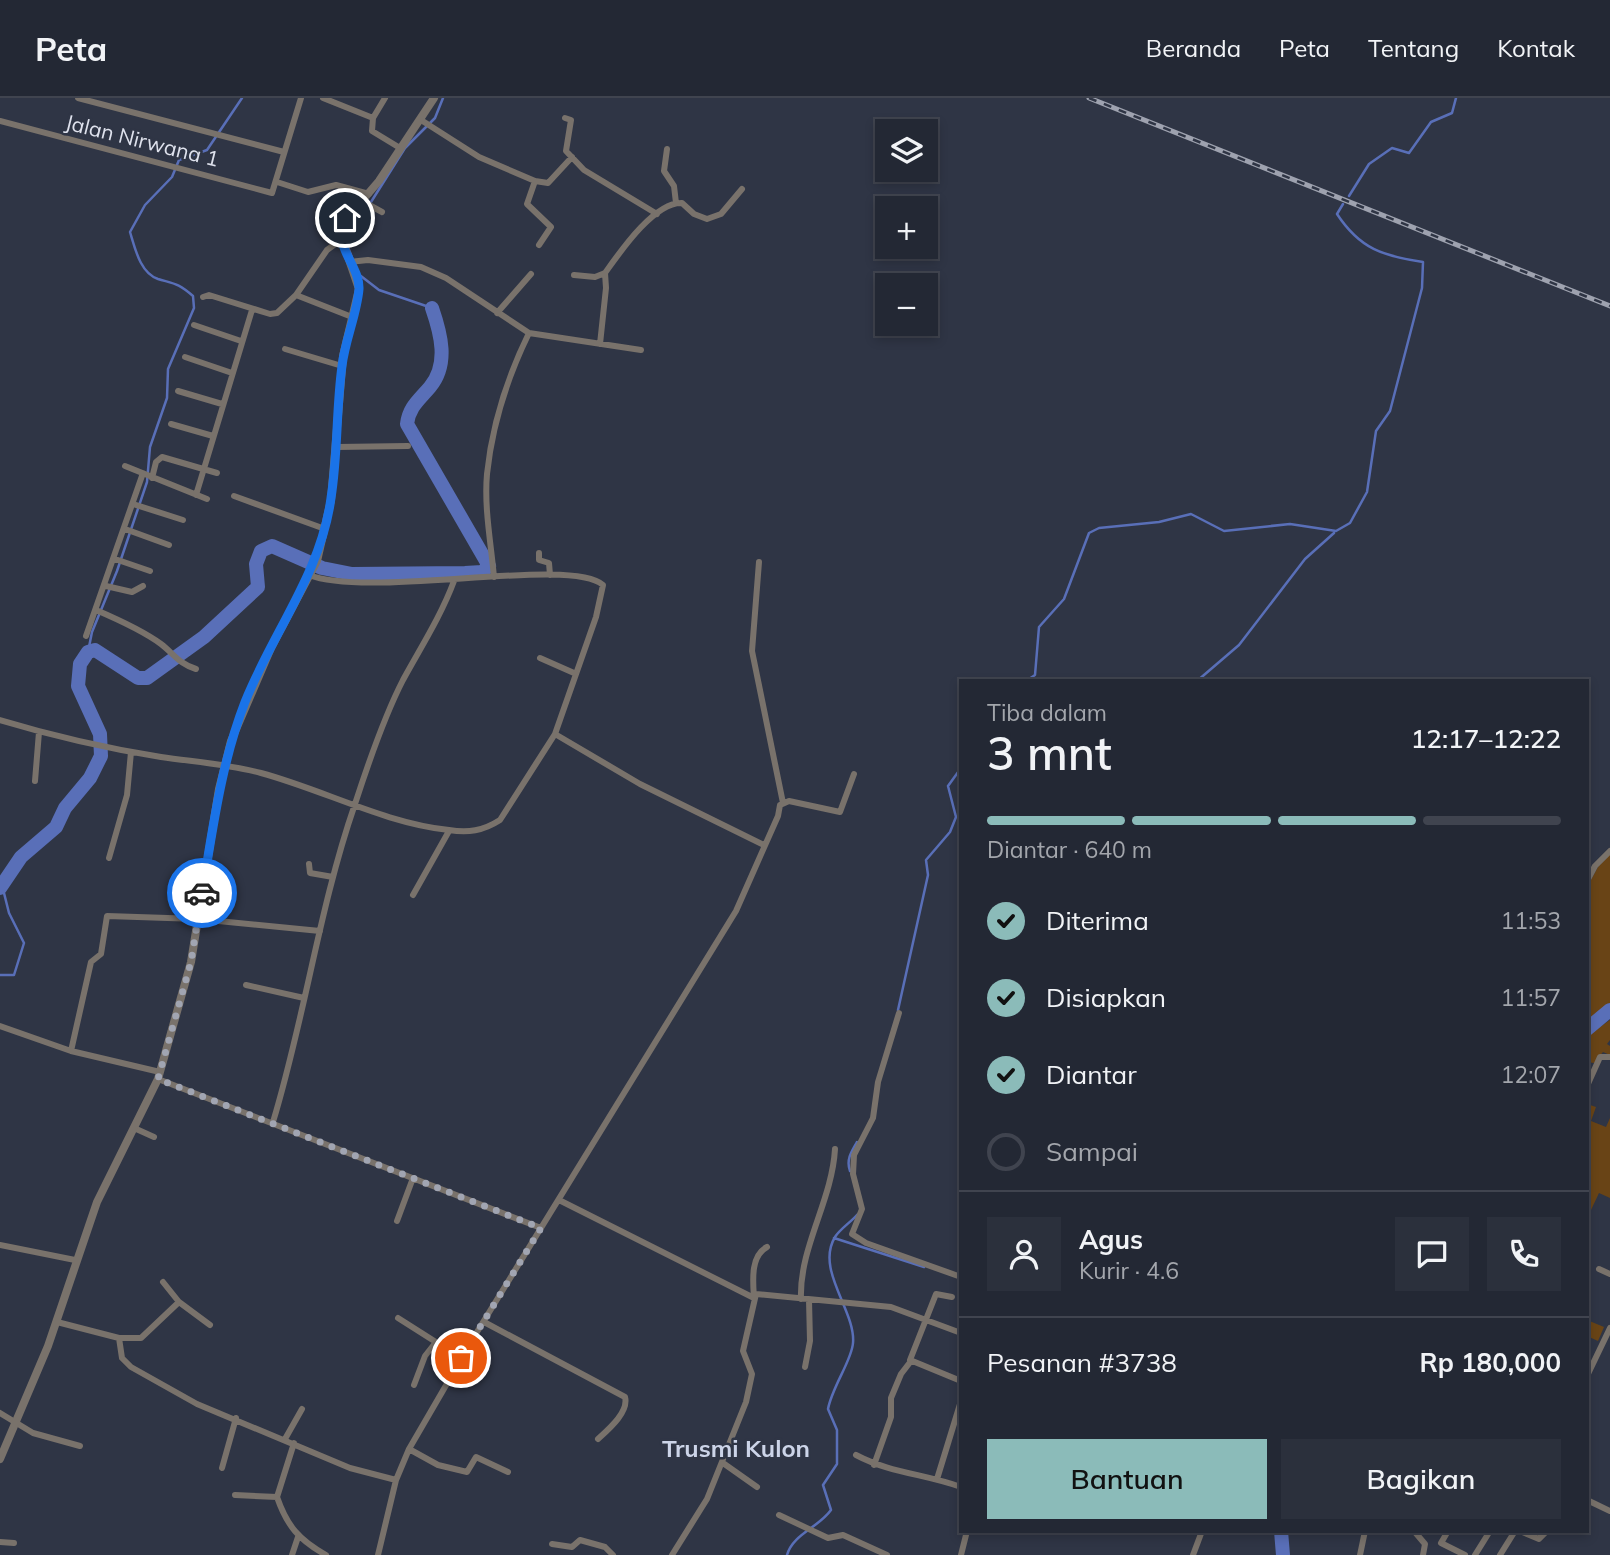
<!DOCTYPE html>
<html lang="id">
<head>
<meta charset="utf-8">
<style>
  body { margin:0; font-family:Mulish,sans-serif; background:#2b303c; color:#f1f3f6; height:100vh; display:flex; flex-direction:column; font-size:26px; white-space:nowrap }
  * { box-sizing:border-box; margin:0 }
  p { font-size:23px; color:#a3a6ac }
  .icon { flex:none; width:38px; height:38px; fill:none; stroke:currentColor; stroke-width:2; stroke-linecap:round; stroke-linejoin:round }
  .map { position:relative; flex:1; overflow:hidden }
  .details { position:absolute; left:959px; top:581px; width:630px; height:854px; display:flex; flex-direction:column; background:#232834; border-radius:0px; box-shadow:0 4px 10px #0003,0 0 0 2px #40444f }
  .details>* { flex:none }
  .buttons { position:absolute; left:875px; top:21px; display:grid; gap:14px }
  .buttons a { display:grid; place-items:center; width:63px; height:63px; border-radius:0px; background:#232834; box-shadow:0 4px 10px #0003,0 0 0 2px #40444f; font-size:35px }
  .pin { position:absolute; display:grid; place-items:center; width:60px; height:60px; color:#fff; margin:-30px; border:4px solid #fff; border-radius:50%; box-shadow:0 2px 7px #0007 }
  .courier { position:absolute; display:grid; place-items:center; width:70px; height:70px; margin:-35px; border:5px solid #1a73e8; border-radius:50%; background:#fff; color:#222; box-shadow:0 2px 9px #0007 }
  .overview em { font-style:normal; font-weight:600 }
  .overview div { display:flex; flex-direction:column-reverse }
  .overview { display:flex; align-items:center; justify-content:space-between; height:119px; padding:0 28px }
  h1 { font-size:46px; font-weight:600; line-height:52px }
  .bar { display:grid; grid-template-columns:repeat(4,1fr); gap:10px 7px; align-content:center; height:84px; padding:0 28px }
  .bar i { height:9px; border-radius:5px; background:#40444f }
  .bar .selected { background:#8bbbb9 }
  .bar p { grid-column:span 4 }
  .line { display:flex; align-items:center; gap:18px; padding:0 28px; border-top:2px solid #40444f }
  .line div { flex:1 }
  .round { display:grid; place-items:center; flex:none; width:74px; height:74px; border-radius:0px; background:#2b303c }
  ol { padding:0 28px; list-style:none }
  li { display:flex; align-items:center; gap:21px; height:77px }
  li p { margin-inline-start:auto }
  li .icon { padding:7px; border-radius:50%; background:#8bbbb9; color:#111; stroke-width:4 }
  li:last-child { color:#a3a6ac }
  li i { width:38px; height:38px; border:4px solid #40444f; border-radius:50% }
  .button { display:flex; gap:14px; margin-top:auto; padding:14px 28px }
  .button a { flex:1; height:80px; border-radius:0px; background:#8bbbb9; color:#111; font-size:28px; font-weight:600; line-height:80px; text-align:center }
  .button a+a { background:#2b303c; color:#f1f3f6 }
  header { display:flex; align-items:center; gap:42px; box-sizing:border-box; height:98px; padding:0 35px; background:#232834; border-bottom:2px solid #40444f }
  header strong { font-size:33px }
  nav { display:flex; gap:38px; margin-inline-start:auto; font-size:24px }
  .map>svg:first-child { display:block }
  .green { fill:#694416 }
  .lines { fill:none; stroke-linecap:round; stroke-linejoin:round }
  .stream { stroke:#596fb8; stroke-width:2.5 }
  .river { stroke:#596fb8; stroke-width:14 }
  .minor { stroke:#79726b; stroke-width:6 }
  .tertiary { stroke:#79726b; stroke-width:8 }
  .rail-casing { stroke:#9ea2af; stroke-width:5 }
  .rail { stroke:#2f3545; stroke-width:2.5; stroke-dasharray:8; stroke-linecap:butt }
  .done { stroke:#a1a5b2; stroke-width:7; stroke-dasharray:0 12.6 }
  .route { stroke:#1a73e8; stroke-width:9 }
  .labels { text-anchor:middle; stroke-width:5; stroke-linejoin:round; paint-order:stroke }
  .street-label { font-size:21px; fill:#dfe2ed; stroke:#2f3545 }
  .quarter-label { font-size:24px; font-weight:bold; fill:#ccd4e8; stroke:#2f3545 }
</style>
</head>
<body>
<header>
<strong>Peta</strong>
<nav><a>Beranda</a><a>Peta</a><a>Tentang</a><a>Kontak</a></nav>
</header>
<div class="map">
<svg width="1610" height="1457" viewBox="0 0 1610 1457">
  <rect width="100%" height="100%" fill="#2f3545"/>
  <path class="green" d="M1610,756v151l-23,16v-134l11,-20z
    M1610,922v20l-3,4 3,2v9l-7,-3 -9,11 -7,-1v-26z
    M1587,1006l9,3 -5,14 15,6 4,-9v80l-11,-5 -8,17 -4,2 3,-80 -3,-1z
    M1587,1222l17,7 -6,14 -11,-5z"/>
  <g class="lines">
    <path class="stream" d="M1349,98l20,-32 23,-16 17,5 22,-31 21,-9 4,-15
      M345,132l9,-15 17,-13 34,-54 30,-30 8,-20
      M348,149l5,13
      M357,175l22,17 53,18
      M88,554l4,-20 25,-61 30,-89 3,-35 17,-49 1,-29 26,-61 -1,-12c-15,-13 -18,-12 -35,-17 -18,-6 -23,-31 -28,-47l15,-27 27,-28 7,-17 28,-10 35,-52
      M1026,583l9,-6 4,-48 25,-28 25,-66 10,-5 60,-6 32,-8 33,17 66,-7 46,7 14,-8 17,-31 9,-61 14,-20 32,-123 1,-26c-40,-6 -63,-13 -86,-48l6,-10
      M1197,583l42,-36 66,-86 29,-26
      M961,631v13
      M0,877h14l10,-32 -15,-30 -7,-28
      M898,912l30,-135 -2,-15 24,-28 6,-15 -8,-31 13,-18
      M850,1073c-4,-11 1,-19 7,-29
      M834,1140l90,29
      M787,1457c6,-21 31,-27 44,-45l-8,-25 14,-21v-34l-9,-21c4,-22 24,-49 25,-66 3,-32 -38,-73 -18,-106 5,-8 16,-15 23,-23"/>
    <path class="river" d="M0,790l21,-31 35,-30 9,-19 25,-30 11,-22 -1,-22 -22,-48 2,-22 8,-12 7,-2 43,28h9l57,-41 54,-50 -2,-23 5,-13 11,-5 50,22 30,6 113,-1 17,-1 7,-6 -82,-142c2,-17 12,-24 23,-37 19,-23 11,-53 2,-79
      M1587,931l23,-19
      M1281,1433l2,24"/>
    <path class="minor" d="M78,0l206,54
      M323,0l50,20
      M385,0l-12,20 -1,13 28,17
      M565,20l6,2 -5,31 18,19 73,44
      M421,22l58,37 56,24 -8,23 24,23 -12,18
      M0,23l272,72 29,-95
      M667,51l-3,22 10,15 2,17
      M535,83l13,2 24,-26
      M277,84l31,10 28,-7 33,9
      M362,103l20,11
      M349,164l19,-2 53,7 25,11 83,55 112,17
      M574,177l21,2 10,-4c15,-21 49,-71 77,-70l12,11 13,5 14,-5 21,-25
      M296,197l31,-45 15,-11
      M203,199l6,-2 61,19 7,-1 19,-18 56,22
      M497,215l34,-39
      M194,227l47,16
      M600,246l6,-56 -1,-15
      M285,251l57,17
      M185,259l47,16
      M178,293l44,13
      M171,326l42,12
      M337,349l71,-1
      M125,368l82,33
      M152,380l4,-16 6,-5 55,16
      M196,397l56,-185
      M234,398l91,33
      M133,406l50,16
      M125,431l44,16
      M539,455v7l10,3 1,12
      M115,461l35,12
      M759,464l-7,89 31,152
      M494,479c-3,-34 -10,-69 -7,-103 5,-48 21,-98 42,-141
      M106,488l26,6 11,-6
      M96,512c21,9 46,20 65,34 13,10 18,20 35,25
      M86,538l57,-163
      M540,560l34,15
      M0,622c53,16 106,28 161,37 34,5 66,7 100,16 63,17 123,50 188,57 19,3 34,1 51,-10l55,-86 41,-117 7,-32c-33,-29 -233,14 -294,-10
      M555,636l85,50 124,61
      M35,683l4,-49
      M109,760l18,-63 4,-43
      M309,766l1,9 23,4
      M1587,783l8,-15 15,-15
      M413,797l36,-64
      M246,887l58,13
      M899,915l-21,69 -5,36 -19,37 -1,19 9,35 -10,25 14,9 95,34
      M0,928l71,25 89,21
      M71,953l20,-89 10,-8 6,-38 91,3 122,12
      M158,981l383,149
      M1587,988l13,-29h10
      M273,1024c32,-105 46,-214 82,-318 12,-37 31,-91 48,-124 18,-33 38,-64 51,-99
      M134,1030l20,9
      M559,1102l195,98c-1,-16 -4,-42 13,-51
      M397,1123l16,-43
      M0,1147l75,15
      M1599,1171l11,5
      M952,1199l-16,-3 -26,66 51,21
      M801,1201c-2,-51 31,-98 34,-150
      M179,1204l31,23
      M398,1220l63,40
      M57,1224l62,16 3,20 9,9 66,37 153,64 46,12
      M484,1224l141,75c4,15 -16,32 -27,42
      M119,1240h22l38,-36 -16,-20
      M805,1269l5,-26 -1,-41
      M1587,1278l23,-48
      M414,1287l11,-29 11,-14
      M0,1315l33,20 47,13
      M285,1341l17,-30
      M409,1351l29,16 29,7 9,-15 32,15
      M856,1357c34,18 69,19 105,32
      M723,1365l34,24
      M874,1367l17,-48v-19l10,-24 10,-13
      M222,1370l14,-50
      M937,1381l24,-78
      M235,1397l42,2 17,-54
      M277,1399c10,29 22,43 49,58
      M1587,1402l23,11
      M779,1417l49,23 15,-3 44,20
      M1414,1433l11,13 -2,11
      M1448,1433l-7,12 24,12
      M1520,1433l19,8 8,-8
      M0,1444l14,1
      M552,1446l20,3 8,-7 25,7 8,8
      M292,1457l6,-18
      M378,1457l18,-75 13,-31 68,-117 259,-421 42,-95 2,-11 9,-4 51,11 14,-38
      M672,1457l35,-56 39,-97 6,-28 -9,-23 13,-57 135,13 70,26
      M961,1457l6,-24
      M1193,1457l9,-24
      M1360,1457l5,-24
      M1475,1457l15,-24
      M1500,1457l15,-24"/>
    <path class="tertiary" d="M0,1361l48,-113 49,-144 61,-123 33,-117 28,-173 12,-48 40,-93 46,-87 14,-61 12,-144 16,-67 -17,-50v-15l37,-43 55,-83"/>
    <g class="rail-casing">
      <path id="rail" d="M1089,0l521,208"/>
    </g>
    <use href="#rail" class="rail"/>
  </g>
  <g class="lines">
    <path class="done" d="M202,795l-11,69 -33,117 383,149 -80,130"/>
    <path class="route" d="M202,795c11,-65 19,-129 43,-191 28,-70 76,-129 86,-204 7,-44 5,-88 11,-132 3,-26 15,-52 17,-77 1,-24 -28,-43 -14,-71"/>
  </g>
  <g class="labels">
    <g class="street-label">
      <text transform="translate(142 43) rotate(14)" y="7">Jalan Nirwana 1</text>
    </g>
    <g class="quarter-label">
      <text x="736" y="1359">Trusmi Kulon</text>
    </g>
  </g>
</svg>
<div class="buttons">
<a><svg class="icon" aria-label="layers" viewBox="0 0 24 24"><path d="M12 4l9 5-9 5-9-5zM3 14l9 5 9-5"/></svg></a>
<a>+</a>
<a>−</a>
</div>
<div class="pin" style="left:461px;top:1260px;background:#ea580c"><svg class="icon" aria-label="bag" viewBox="0 0 24 24"><path d="M5 8h14l-1 12H6zM9 8a3 3 0 0 1 6 0"/></svg></div>
<div class="pin" style="left:345px;top:120px;background:#1f2937"><svg class="icon" aria-label="home" viewBox="0 0 24 24"><path d="M3 11l9-7 9 7M6 9v11h12V9"/></svg></div>
<div class="courier" style="left:202px;top:795px"><svg class="icon" aria-label="car" viewBox="0 0 24 24"><path d="M5 17H2v-5l4-1 3-4h7l3 4 3 1v5h-3M9 17h6M6 11h13"/><circle cx="7" cy="17" r="2"/><circle cx="17" cy="17" r="2"/></svg></div>
<section class="details">
<div class="overview"><div><h1>3 mnt</h1><p>Tiba dalam</p></div><em>12:17–12:22</em></div>
<div class="bar"><i class="selected"></i><i class="selected"></i><i class="selected"></i><i></i><p>Diantar · 640 m</p></div>
<ol>
<li><svg class="icon" aria-label="check" viewBox="0 0 24 24"><path d="M5 12l5 5 9-10"/></svg>Diterima<p>11:53</p></li>
<li><svg class="icon" aria-label="check" viewBox="0 0 24 24"><path d="M5 12l5 5 9-10"/></svg>Disiapkan<p>11:57</p></li>
<li><svg class="icon" aria-label="check" viewBox="0 0 24 24"><path d="M5 12l5 5 9-10"/></svg>Diantar<p>12:07</p></li>
<li><i></i>Sampai</li>
</ol>
<div class="line" style="height:126px"><a class="round"><svg class="icon" aria-label="person" viewBox="0 0 24 24"><circle cx="12" cy="8" r="4"/><path d="M4 21q1-7 8-7t8 7"/></svg></a><div><b>Agus</b><p>Kurir · 4.6</p></div><a class="round"><svg class="icon" aria-label="chat" viewBox="0 0 24 24"><path d="M4 5h16v11H9l-5 4z"/></svg></a><a class="round"><svg class="icon" aria-label="phone" viewBox="0 0 24 24"><path d="M5 4h4l2 5-3 2q2 4 5 5l2-3 5 2v4C11 20 4 13 5 4z"/></svg></a></div>
<div class="line" style="height:91px"><div>Pesanan #3738</div><b>Rp 180,000</b></div>
<div class="button"><a>Bantuan</a><a>Bagikan</a></div>
</section>
</div>
</body>
</html>
